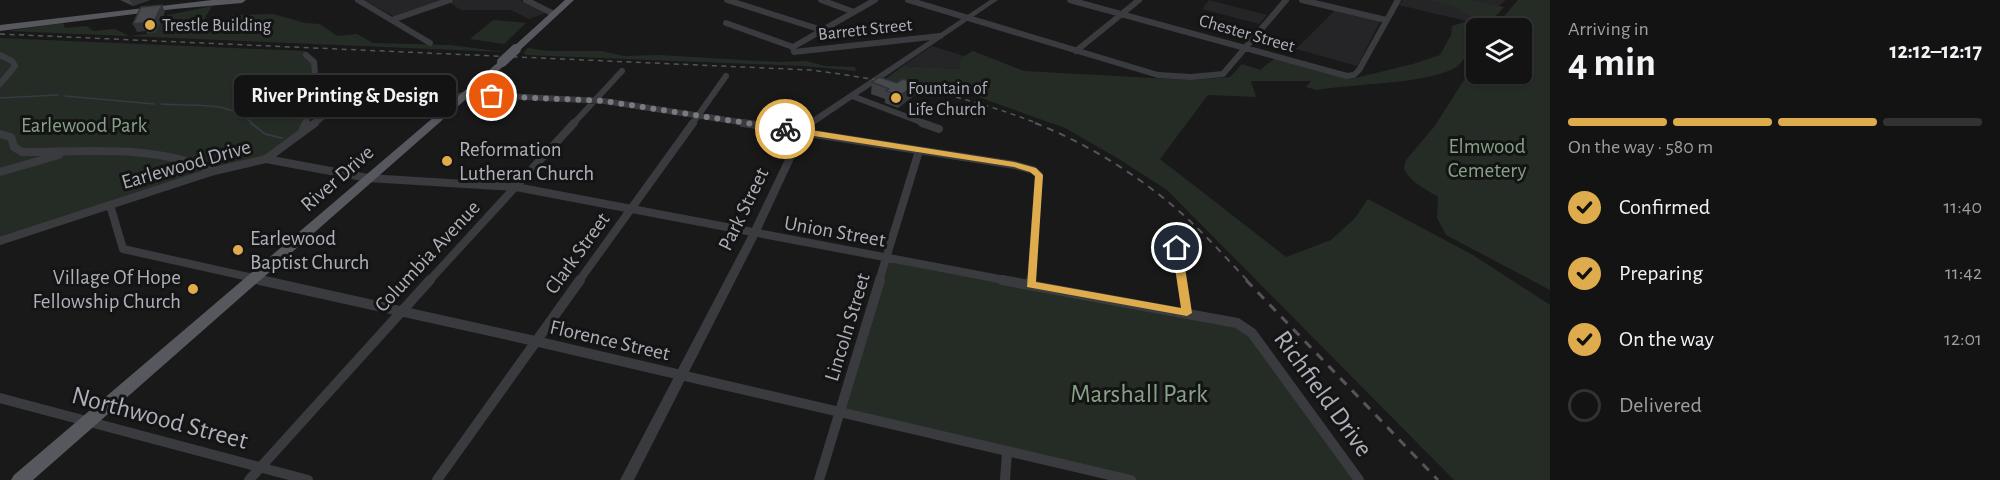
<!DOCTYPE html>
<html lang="en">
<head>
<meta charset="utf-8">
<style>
  body { margin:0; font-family:"Alegreya Sans",sans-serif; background:#1c1c1d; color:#f1f3f6; height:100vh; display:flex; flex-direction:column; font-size:22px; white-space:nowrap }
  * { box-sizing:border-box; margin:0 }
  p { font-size:20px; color:#9d9ea0 }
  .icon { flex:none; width:33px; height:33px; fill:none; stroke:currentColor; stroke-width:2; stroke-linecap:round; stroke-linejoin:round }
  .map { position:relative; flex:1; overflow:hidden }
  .drawer { display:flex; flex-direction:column; background:#131314; width:450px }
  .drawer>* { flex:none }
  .controls { position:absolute; left:1466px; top:18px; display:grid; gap:12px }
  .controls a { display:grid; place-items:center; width:66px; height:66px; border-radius:9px; background:#131314; box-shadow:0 2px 4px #0004,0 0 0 2px #323234; font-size:30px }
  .pin { position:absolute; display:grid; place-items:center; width:51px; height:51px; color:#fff; margin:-26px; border:3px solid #fff; border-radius:50%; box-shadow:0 2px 6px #0007 }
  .courier { position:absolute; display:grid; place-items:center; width:60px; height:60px; margin:-30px; border:4px solid #deac4d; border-radius:50%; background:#fff; color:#222; box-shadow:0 2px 8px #0007 }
  .bubble { position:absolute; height:42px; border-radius:9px; background:#131314; box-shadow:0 2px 4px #0004,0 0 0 2px #323234; font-size:20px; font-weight:600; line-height:42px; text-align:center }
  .head em { font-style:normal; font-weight:600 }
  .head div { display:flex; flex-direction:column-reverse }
  .head { display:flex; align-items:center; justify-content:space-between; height:102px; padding:0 18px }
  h1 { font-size:39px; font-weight:600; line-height:45px }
  .bar { display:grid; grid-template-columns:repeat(4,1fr); gap:9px 6px; align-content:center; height:72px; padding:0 18px }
  .bar i { height:8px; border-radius:4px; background:#323234 }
  .bar .on { background:#deac4d }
  .bar p { grid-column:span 4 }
  ol { padding:0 18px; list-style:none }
  li { display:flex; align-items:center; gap:18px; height:66px }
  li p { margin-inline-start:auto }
  li .icon { padding:6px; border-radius:50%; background:#deac4d; color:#111; stroke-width:4 }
  li:last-child { color:#9d9ea0 }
  li i { width:33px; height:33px; border:3px solid #323234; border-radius:50% }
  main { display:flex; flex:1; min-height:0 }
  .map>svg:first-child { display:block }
  .built { fill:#252527 }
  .green { fill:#252c26 }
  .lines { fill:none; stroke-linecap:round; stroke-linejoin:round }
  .stream-far1 { stroke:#343b42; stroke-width:1.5 }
  .stream { stroke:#343b42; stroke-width:2 }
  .minor-far2 { stroke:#3a3b3f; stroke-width:6 }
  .minor-far1 { stroke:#3a3b3f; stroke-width:8 }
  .minor { stroke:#3a3b3f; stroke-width:10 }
  .tertiary { fill:#3a3b3f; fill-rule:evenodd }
  .primary { fill:#56585e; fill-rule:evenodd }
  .rail-far2 { stroke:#53555a; stroke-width:1.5; stroke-dasharray:5 4.5; stroke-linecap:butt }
  .rail-far1 { stroke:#53555a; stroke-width:2; stroke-dasharray:7 6; stroke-linecap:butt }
  .rail { stroke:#53555a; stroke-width:3; stroke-dasharray:9 8; stroke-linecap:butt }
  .primary-bridge { stroke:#56585e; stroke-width:10 }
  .wall { fill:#3e3f42 }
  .shaded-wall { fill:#323336 }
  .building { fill:#48494d; stroke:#323336; stroke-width:1.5 }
  .route { fill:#deac4d }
  .done { stroke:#797b81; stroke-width:6; stroke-dasharray:0 10.8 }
  .poi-dot { fill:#deac4d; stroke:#141415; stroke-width:2 }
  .labels { text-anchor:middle; stroke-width:6; stroke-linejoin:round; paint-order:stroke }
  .far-poi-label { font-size:18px; fill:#adb0b9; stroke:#141415; text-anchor:start }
  .far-street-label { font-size:18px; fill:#adb0b9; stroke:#141415 }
  .park-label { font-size:21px; fill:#86a187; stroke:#141415 }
  .poi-label { font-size:21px; fill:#adb0b9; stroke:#141415; text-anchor:start }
  .street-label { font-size:21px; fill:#adb0b9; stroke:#141415 }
  .near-park-label { font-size:26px; fill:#86a187; stroke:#141415 }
  .near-street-label { font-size:26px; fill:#adb0b9; stroke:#141415 }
</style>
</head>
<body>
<main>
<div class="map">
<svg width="1550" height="480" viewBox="0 0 1550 480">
  <rect width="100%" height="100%" fill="#19191a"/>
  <path class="built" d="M364,0h81l-50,17z
    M455,0h65l26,13 -17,6 -18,-9h-50l-13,-8z
    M1209,0l58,15 -8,9 -57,-15z
    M1403,0h103l-27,24 -80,-19z
    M1335,10l46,10 -24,46 -61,-17z
    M932,46l32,10 -3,2 -2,11 -56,-3z"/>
  <path class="green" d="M1429,0h40l35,7 -19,21h-9c0,11 -11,34 -21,40 -30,16 -103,16 -139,22l-10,-3 5,-6h-60l5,16 -48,-2 -48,64 126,98 45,-17 24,-22 13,-19 105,56 77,50v175h-96l-287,-290 -48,-31 -54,-31 -117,-42 -11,7 -56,-11 22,-16 56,3 2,-11 12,-7 51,20 167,9 39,-3 12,-13 18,6 14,-11 77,20 62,-15 27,-9 11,-20 1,-9 22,-7 -21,-13z
    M1518,0h32v290l-104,-55 -9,-17 1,-21c-13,-9 -28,-14 -34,-29l2,-8 28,-33 32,-50 -2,-12 12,-14v23h45v-46h-27z
    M212,6l-7,12 -2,8 3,1 10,-1 18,-11 39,-1 32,9 15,1 17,12 20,-2 16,9 78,2 52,7 -496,-21 56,-8 2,5 22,-2 6,5 22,-2 14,7 27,-3 6,-14 6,-4z
    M493,20l33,3 -22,21 -34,-5z
    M0,38l305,13 1,4 8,7 4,19 -15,49 -37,29 -266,82z
    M528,48l20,3h53l23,5 35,-1 119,7 28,-1 19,5 30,1 1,4 -52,-5 -278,-11 -3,-2z
    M887,258l359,70 113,152h-228l-291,-69z"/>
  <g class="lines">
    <path class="stream-far1" d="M65,96l89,8
      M0,98l58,-3
      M161,104c31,3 68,-5 92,20"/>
    <path class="stream" d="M251,123l14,11 17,4"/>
    <path class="minor-far2" d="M358,0l72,43
      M526,0l28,14
      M727,0l95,30
      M821,0l33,12
      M875,0l-82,47 1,5 146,-16
      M908,0l250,75 33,2 32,-3 63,-74
      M1070,0l277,76 7,-1 5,-5 39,-70
      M1302,0l84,20
      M392,20l58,-20
      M726,23l67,24
      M1076,51l63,-51
      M0,55l12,6 3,5 -15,18
      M318,81l132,18 16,-5 138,7 149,23
      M852,96l74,28
      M305,124c8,-21 12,-39 9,-62l-8,-7
      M313,124l51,-38
      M573,124l49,-53
      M692,124l34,-48"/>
    <path class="minor-far1" d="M743,123l272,42 18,5 6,5 -8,106
      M922,123l17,6
      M303,129l3,-6
      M0,134l11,3 3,10 8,5c65,0 131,-8 192,19
      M266,159l102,19 148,9 494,94
      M0,172l59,-17
      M110,205l13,44 144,32
      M1166,239l11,9 5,33
      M0,241l214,-70 52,-12 49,-36
      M429,281l145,-158
      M579,281l114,-158
      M879,281l40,-130"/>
    <path class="minor" d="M260,280l275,61 596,139
      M1002,280l235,43 15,10 107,147
      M1182,280l5,33
      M1031,284v-4
      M0,398l308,82
      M249,480l181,-200
      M437,480l143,-200
      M819,480l61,-200
      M1005,480l2,-28"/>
    <path class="tertiary" d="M990,0h8l-187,127 -5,6 -47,101 -125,246h-14l129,-246 50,-104 6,-7z"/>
    <path class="primary" d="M212,0h34l-4,3 -68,6 -174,22v-6z
      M565,0h9l-55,51h-6v-4z
      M502,59l4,1v4l-473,416h-22l3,-5z"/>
    <path class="rail-far2" d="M0,34l810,36c79,10 155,25 229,54"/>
    <path class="rail-far1" d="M1035,123c56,22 111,57 155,98 20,19 39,40 58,60"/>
    <path class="rail" d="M1246,280l192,200"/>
    <path class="primary-bridge" d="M502,62l14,-13"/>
  </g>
  <path class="wall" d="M120,0h30l-17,6z
    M872,82l43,13 -17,13 -13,-5v-4l-14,-5z"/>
  <path class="shaded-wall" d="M130,0h20l-17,6z
    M162,5l3,7 -9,21 -9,1 -1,-3 -9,1 -4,-8z
    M916,84l-1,11 -17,13 1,-12z"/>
  <path class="building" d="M162,5l-10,20 -9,1 2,-3 -12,1 8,-17z
    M879,77l18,6 6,-4 13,5 -17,12 -13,-5 3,-2 -17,-7z"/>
  <path class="route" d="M785,126l229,36 22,6 7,7 -7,107 145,26 -9,-60 5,-3 5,3 10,65 -5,3 -160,-29 8,-111 -5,-4 -16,-5 -232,-36 -1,-2z"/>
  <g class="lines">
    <path class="done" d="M492,96l112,5 181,28"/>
  </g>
  <g class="poi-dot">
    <circle cx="150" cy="25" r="6"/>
    <circle cx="896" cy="98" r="6"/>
    <circle cx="447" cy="161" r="6"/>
    <circle cx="238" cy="250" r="6"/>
    <circle cx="193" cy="289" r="6"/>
  </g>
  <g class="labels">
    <g class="far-poi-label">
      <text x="162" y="31">Trestle Building</text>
      <text x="908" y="94">Fountain of<tspan x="908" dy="21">Life Church</tspan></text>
    </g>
    <g class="far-street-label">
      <text transform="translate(865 29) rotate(-6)" y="6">Barrett Street</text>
      <text transform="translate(1247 33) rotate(16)" y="6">Chester Street</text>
    </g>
    <g class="park-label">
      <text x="84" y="132">Earlewood Park</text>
      <text x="1487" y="153">Elmwood<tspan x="1487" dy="24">Cemetery</tspan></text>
    </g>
    <g class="poi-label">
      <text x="459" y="156">Reformation<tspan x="459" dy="24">Lutheran Church</tspan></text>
      <text x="250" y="245">Earlewood<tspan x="250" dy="24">Baptist Church</tspan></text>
      <text x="181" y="284" text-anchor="end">Village Of Hope<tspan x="181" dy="24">Fellowship Church</tspan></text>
    </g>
    <g class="street-label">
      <text transform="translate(186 164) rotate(-16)" y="7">Earlewood Drive</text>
      <text transform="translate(337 178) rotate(-41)" y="7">River Drive</text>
      <text transform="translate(743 209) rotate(-64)" y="7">Park Street</text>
      <text transform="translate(835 231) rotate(10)" y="7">Union Street</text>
      <text transform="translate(577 253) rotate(-54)" y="7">Clark Street</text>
      <text transform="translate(427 256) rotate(-47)" y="7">Columbia Avenue</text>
      <text transform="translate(847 327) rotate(-73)" y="7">Lincoln Street</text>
      <text transform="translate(610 340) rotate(13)" y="7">Florence Street</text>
    </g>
    <g class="near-park-label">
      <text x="1139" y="402">Marshall Park</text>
    </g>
    <g class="near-street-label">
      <text transform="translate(1324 393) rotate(54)" y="9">Richfield Drive</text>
      <text transform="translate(160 417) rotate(15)" y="9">Northwood Street</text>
    </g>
  </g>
</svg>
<div class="controls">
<a><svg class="icon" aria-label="layers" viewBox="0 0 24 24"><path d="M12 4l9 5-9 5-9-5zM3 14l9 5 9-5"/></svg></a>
</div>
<div class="pin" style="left:492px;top:96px;background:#ea580c"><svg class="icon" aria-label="bag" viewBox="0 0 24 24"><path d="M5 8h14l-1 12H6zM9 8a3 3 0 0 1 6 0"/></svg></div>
<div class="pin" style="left:1177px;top:248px;background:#1f2937"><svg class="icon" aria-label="home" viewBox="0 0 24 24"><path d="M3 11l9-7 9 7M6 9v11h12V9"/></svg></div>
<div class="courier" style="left:785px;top:129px"><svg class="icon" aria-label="bike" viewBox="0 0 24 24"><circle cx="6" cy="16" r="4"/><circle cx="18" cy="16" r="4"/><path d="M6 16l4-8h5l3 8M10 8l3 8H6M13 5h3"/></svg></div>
<div class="bubble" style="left:234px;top:75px;width:222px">River Printing &amp; Design</div>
</div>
<section class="drawer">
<div class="head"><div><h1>4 min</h1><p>Arriving in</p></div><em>12:12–12:17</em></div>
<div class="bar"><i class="on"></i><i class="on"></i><i class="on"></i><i></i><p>On the way · 580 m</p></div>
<ol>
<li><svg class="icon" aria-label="check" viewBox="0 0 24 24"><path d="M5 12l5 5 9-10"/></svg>Confirmed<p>11:40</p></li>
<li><svg class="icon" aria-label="check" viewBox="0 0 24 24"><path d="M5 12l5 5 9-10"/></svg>Preparing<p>11:42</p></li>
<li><svg class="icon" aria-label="check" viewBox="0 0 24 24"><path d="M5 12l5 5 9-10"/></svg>On the way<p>12:01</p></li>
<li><i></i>Delivered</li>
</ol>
</section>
</main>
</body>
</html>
